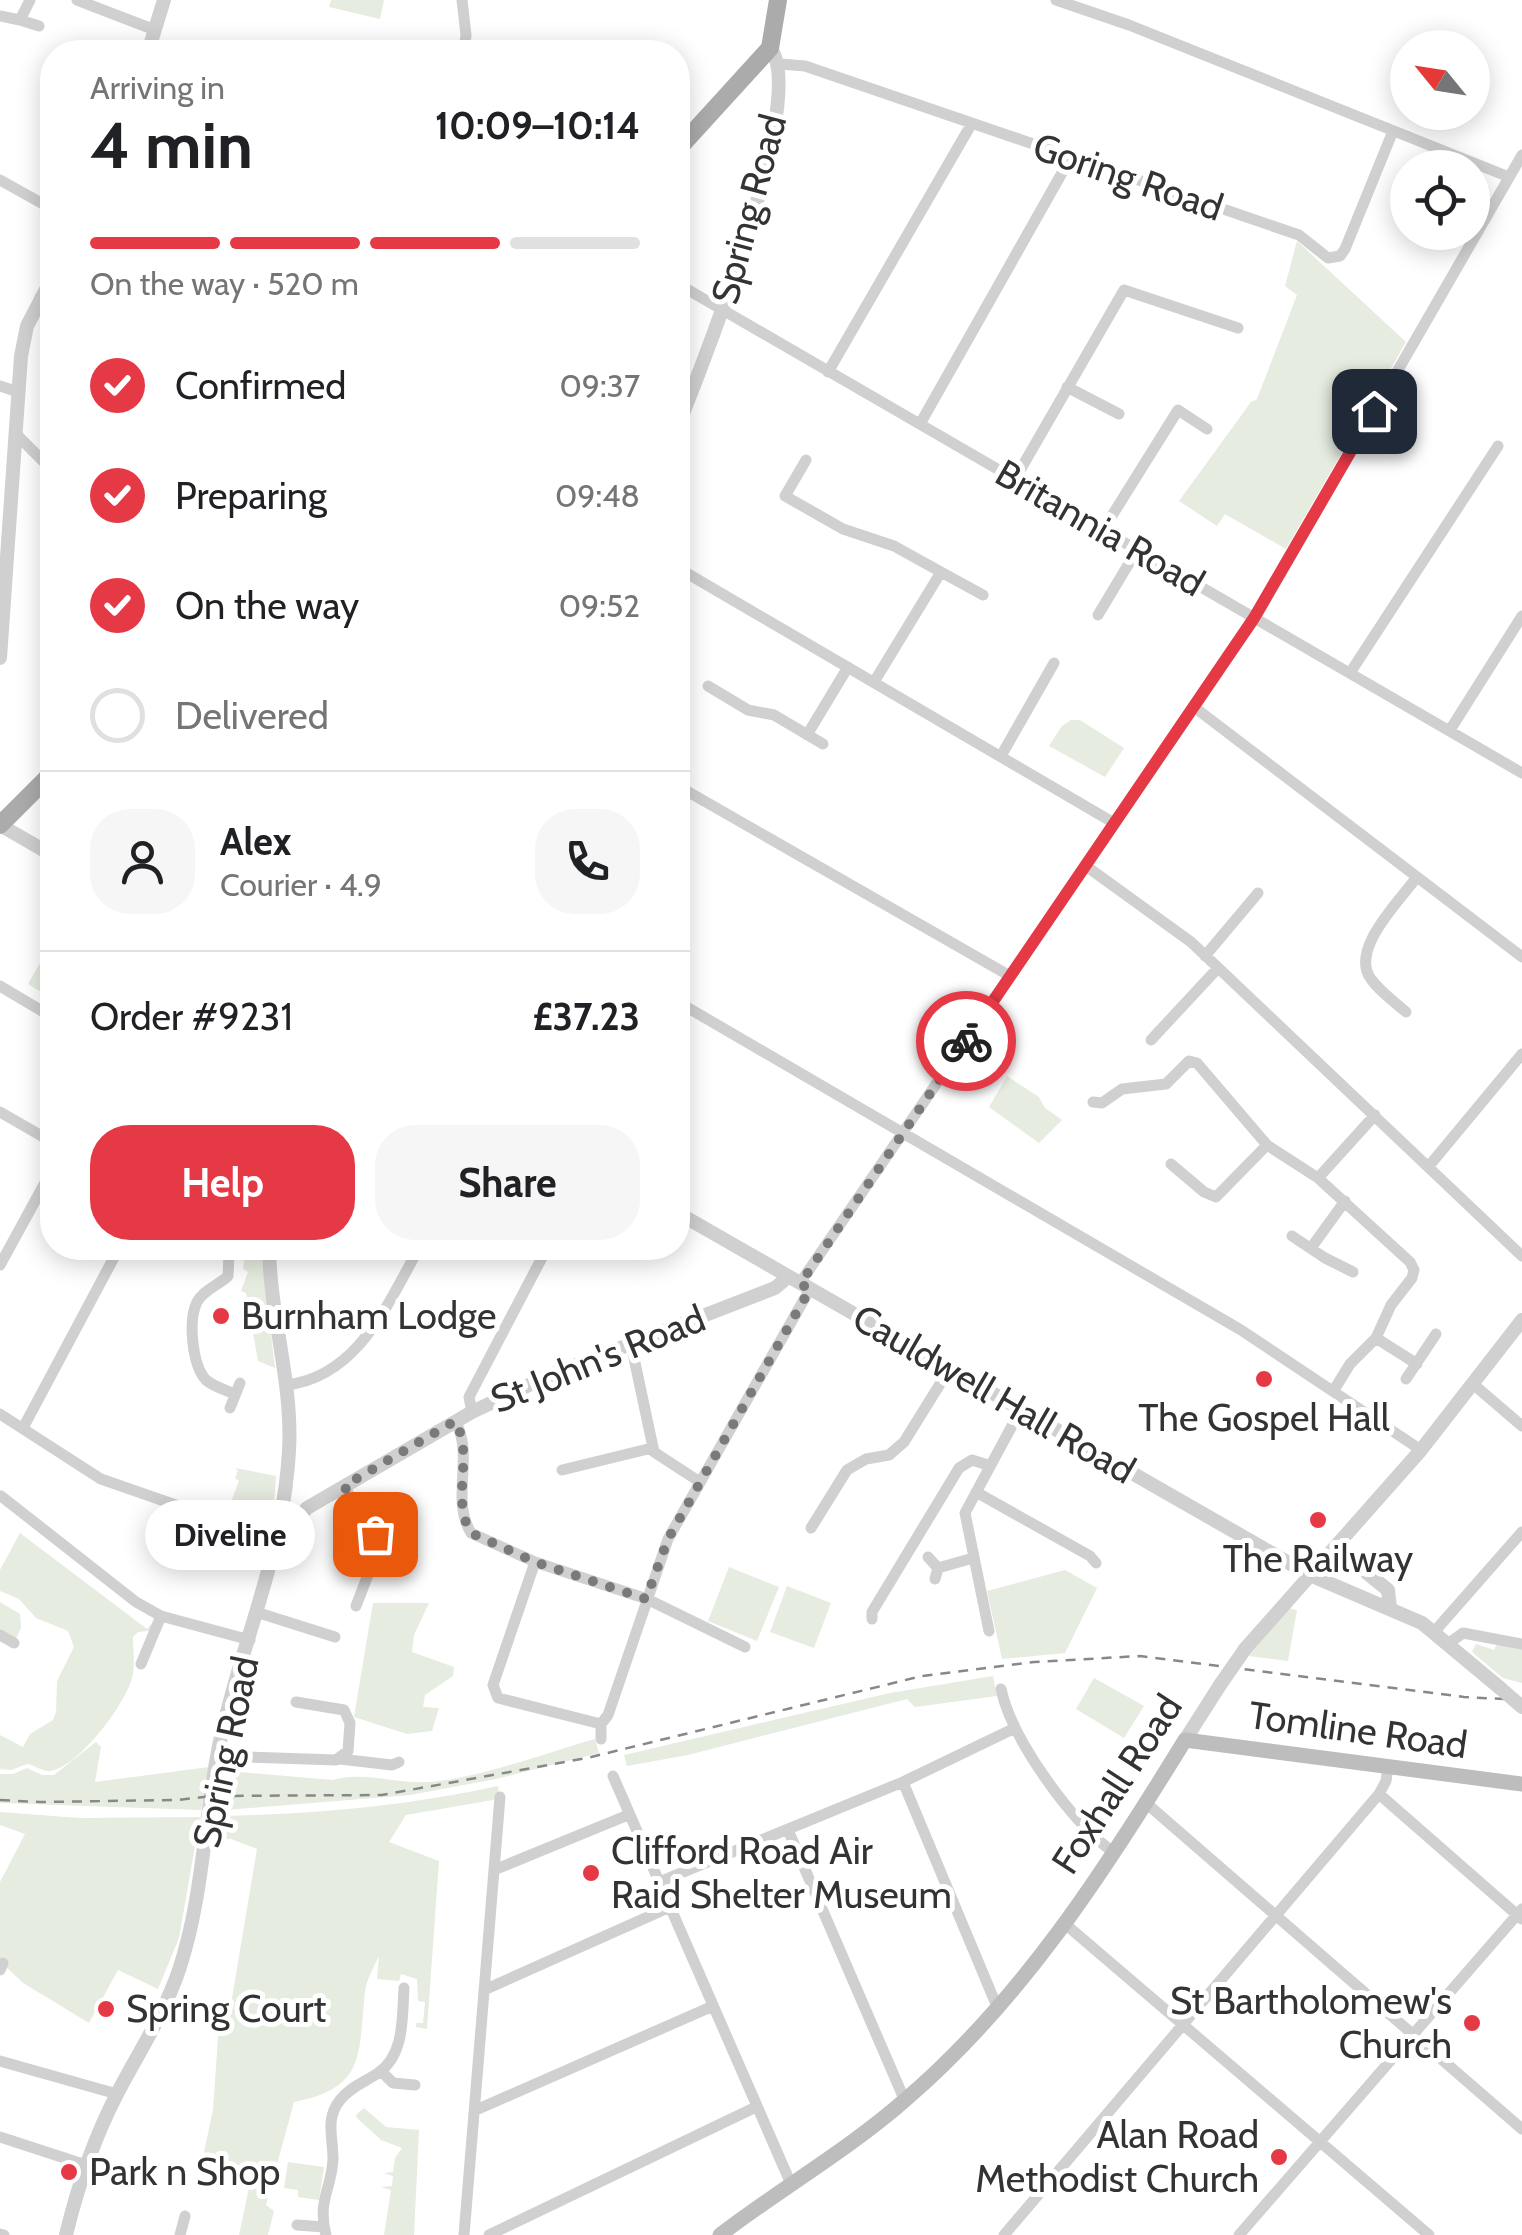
<!DOCTYPE html>
<html lang="en">
<head>
<meta charset="utf-8">
<style>
  body { margin:0; font-family:Cabin,sans-serif; background:#f6f6f6; color:#202124; height:100vh; display:flex; flex-direction:column; font-size:38px; white-space:nowrap }
  * { box-sizing:border-box; margin:0 }
  p { font-size:32px; color:#757577 }
  .icon { flex:none; width:55px; height:55px; fill:none; stroke:currentColor; stroke-width:2; stroke-linecap:round; stroke-linejoin:round }
  .map { position:relative; flex:1; overflow:hidden }
  .side { position:absolute; left:40px; top:40px; width:650px; height:1220px; display:flex; flex-direction:column; background:#fff; border-radius:40px; box-shadow:0 5px 25px #0003 }
  .side>* { flex:none }
  .needle { width:65px; rotate:300deg }
  .fabs { position:absolute; left:1390px; top:30px; display:grid; gap:20px }
  .fabs a { display:grid; place-items:center; width:100px; height:100px; border-radius:50%; background:#fff; box-shadow:0 5px 25px #0003; font-size:50px }
  .pin { position:absolute; display:grid; place-items:center; width:85px; height:85px; color:#fff; margin:-42px; border-radius:20px; box-shadow:0 5px 15px #0006 }
  .courier { position:absolute; display:grid; place-items:center; width:100px; height:100px; margin:-50px; border:8px solid #e63946; border-radius:50%; background:#fff; color:#222; box-shadow:0 2px 12px #0007 }
  .bubble { position:absolute; height:70px; border-radius:35px; background:#fff; box-shadow:0 5px 25px #0003; font-size:32px; font-weight:800; line-height:70px; text-align:center }
  .overview em { font-style:normal; font-weight:800 }
  .overview div { display:flex; flex-direction:column-reverse }
  .overview { display:flex; align-items:center; justify-content:space-between; height:170px; padding:0 50px }
  h1 { font-size:65px; font-weight:800; line-height:75px }
  .bar { display:grid; grid-template-columns:repeat(4,1fr); gap:15px 10px; align-content:center; height:120px; padding:0 50px }
  .bar i { height:12px; border-radius:8px; background:#e0e0e0 }
  .bar .selected { background:#e63946 }
  .bar p { grid-column:span 4 }
  .line { display:flex; align-items:center; gap:25px; padding:0 50px; border-top:2px solid #e0e0e0 }
  .line div { flex:1 }
  .round { display:grid; place-items:center; flex:none; width:105px; height:105px; border-radius:40px; background:#f6f6f6 }
  ol { padding:0 50px; list-style:none }
  li { display:flex; align-items:center; gap:30px; height:110px }
  li p { margin-inline-start:auto }
  li .icon { padding:10px; border-radius:50%; background:#e63946; color:#fff; stroke-width:4 }
  li:last-child { color:#757577 }
  li i { width:55px; height:55px; border:5px solid #e0e0e0; border-radius:50% }
  .button { display:flex; gap:20px; margin-top:auto; padding:20px 50px }
  .button a { flex:1; height:115px; border-radius:40px; background:#e63946; color:#fff; font-size:40px; font-weight:800; line-height:115px; text-align:center }
  .button a+a { background:#f6f6f6; color:#202124 }
  .map>svg:first-child { display:block }
  .green { fill:#e6ecdf }
  .lines { fill:none; stroke-linecap:round; stroke-linejoin:round }
  .minor { stroke:#d0d0d0; stroke-width:11 }
  .tertiary { stroke:#d0d0d0; stroke-width:14 }
  .secondary { stroke:#bdbdbd; stroke-width:15 }
  .primary { stroke:#ababab; stroke-width:18 }
  .rail { stroke:#888; stroke-width:2.5; stroke-dasharray:10 8; stroke-linecap:butt }
  .tertiary-bridge { stroke:#d0d0d0; stroke-width:14 }
  .done { stroke:#7a7a7a; stroke-width:10; stroke-dasharray:0 18 }
  .route { stroke:#e63946; stroke-width:12 }
  .poi-dot { fill:#e63946; stroke:#fff; stroke-width:4 }
  .labels { text-anchor:middle; stroke-width:10; stroke-linejoin:round; paint-order:stroke }
  .street-label { font-size:38px; fill:#333; stroke:#fff }
  .poi-label { font-size:38px; fill:#333; stroke:#fff; text-anchor:start }
</style>
</head>
<body>
<div class="map">
<svg width="1522" height="2235" viewBox="0 0 1522 2235">
  <rect width="100%" height="100%" fill="#fff"/>
  <path class="green" d="M331,0h53l-4,19 -51,-12z
    M1297,241l109,101 -120,207 -61,-35 -8,12 -38,-25 72,-99 6,-3 40,-104 -12,-9z
    M1071,720h9l44,28 -19,29 -56,-31 13,-20z
    M52,942v57l-24,-15z
    M1007,1076l32,21 6,11 17,12 -23,23 -50,-36z
    M246,1248h18l-2,10 13,110 -17,-7 -12,-68 -5,-2 7,-19 -5,-3z
    M235,1468l41,8 -5,67c-21,-11 -20,-24 -43,-33l11,-29 -4,-3 3,-7z
    M20,1533l127,96 5,-6 6,4 -1,3 -19,2 -5,5c0,15 3,33 -3,47 -10,26 -52,83 -80,87 -8,1 -15,-6 -23,-7l-16,6 -11,-1v-34l23,12 7,-13 23,-14 3,-8 1,-31 17,-34 -6,-16 -32,-13 -17,-19 -19,-8v-21z
    M729,1567l50,20 -22,54 -49,-20z
    M1065,1570l32,18 -32,65 -63,6 -15,-68z
    M787,1586l44,17 -17,45 -44,-16z
    M0,1602l20,12 1,14 -7,15 -14,-8z
    M373,1603h56l-15,32 -2,17 42,15 -1,9 -28,19 -2,12 16,1 -7,23 -25,3 -53,-17z
    M1288,1608l9,2 -9,51 -39,-5z
    M1499,1639l23,5v39l-19,-5 -31,-26 4,-8 18,6z
    M993,1676l4,20 -82,11 -8,-8 -219,56 -61,11 -3,-11 266,-62z
    M1094,1678l50,28 -20,32 -48,-29z
    M595,1739l4,14 -103,26 -86,16 -185,15 4,-28 11,-10 93,8c28,-9 64,4 94,2 51,-3 118,-29 168,-43z
    M96,1742l5,5 -6,35 114,-15 -8,43 -201,-7v-29h13l14,-6 15,7h12z
    M498,1786l1,7 -6,7 -87,15 -17,27 50,19 -12,168 -11,-2v-4h7l2,-21 -7,-1 -1,-22 -16,-5 -2,7 -22,-2 2,-23c-5,11 -13,24 -14,36 -7,62 2,96 -71,110l-28,103 8,6 -6,24h-29l14,-66 -52,-3 12,-56 6,-87 10,-7 28,-167 -26,-10 -12,1 4,-24c93,-2 184,-10 275,-30z
    M0,1812l80,6 120,-1 -21,121 -21,51 -40,-19 -29,53 -66,-40 -23,-22v-79l25,-48 -25,-9z
    M364,2108l22,19 33,3 -5,105h-30l7,-45 -10,-3 11,-1 1,-10 -9,-3 9,-1 2,-14 7,-10 -21,-8 -24,-22 -1,-3z
    M288,2162l36,5 -5,33 -21,-3v-7l-14,-2z"/>
  <g class="lines">
    <path class="minor" d="M30,0l-10,20 19,6
      M77,0l78,30
      M462,0l4,35 -2,17
      M1056,0l73,25 380,152
      M0,16l20,4
      M780,64l25,2 494,169 29,23 12,-2 5,-7 48,-118
      M0,180l52,29
      M678,284l844,489
      M40,297l12,13
      M828,372l144,-249
      M0,386l18,6
      M1067,387l52,27
      M920,424l151,-267
      M16,434l36,36
      M806,460l-21,36 58,33 51,17 47,26 -67,110
      M1015,479l109,-189 114,38
      M1103,530l75,-120 29,19
      M678,568l436,255
      M941,572l42,23
      M1098,615l39,-65
      M1350,673l148,-227
      M708,686l40,24 26,5 49,29
      M1194,707l328,250
      M1450,730l72,-114
      M807,735l41,-68
      M1001,756l53,-93
      M678,786l332,190
      M1086,866l105,76 331,314
      M1205,956l53,-63
      M0,986l52,31
      M678,1002l563,328 180,120
      M1406,1012c-11,-10 -26,-20 -35,-33 -22,-29 29,-79 46,-102
      M1151,1040l67,-72
      M1093,1102l9,1 20,-14 44,-5 23,-23 8,2 70,82 51,33 92,84 4,8 -2,8 -21,27 -15,33 -26,26 -16,26
      M0,1112l52,30
      M1171,1164l33,28 12,5 51,-52
      M1429,1166l93,-112
      M1318,1178l57,-63
      M1292,1236l33,22 28,14
      M1311,1248l34,-47
      M229,1254l-1,22c-9,9 -25,14 -31,26 -9,18 -5,63 9,78 8,7 20,10 29,14
      M0,1265l52,-95
      M800,1283l455,-665 267,-463
      M1376,1338l41,26
      M631,1344l23,108 46,30
      M1406,1379l30,-45
      M1473,1384l49,42
      M286,1385c72,-8 102,-82 133,-137
      M230,1408l10,-25
      M472,1412l-3,-15 78,-149
      M0,1414l101,65 89,31
      M455,1421c20,34 -5,78 16,112l64,29 112,37 98,48
      M23,1428l96,-180
      M562,1470l90,-22
      M344,1486l35,60 -23,60
      M976,1492l114,64 6,7
      M1,1496l135,106 25,14 89,24
      M811,1528l36,-58 19,-11 23,-4 15,-13 46,-74
      M928,1557l10,11 -3,11
      M535,1562l-42,123 5,13 103,26
      M938,1568l35,-10
      M259,1613l76,24
      M872,1619v-7l87,-144 13,-8 16,5
      M989,1631l-24,-118 56,-104
      M1435,1631l87,-99
      M0,1635l14,8
      M1449,1643l14,-10 59,11
      M141,1664l20,-48
      M1001,1689c11,51 70,132 112,163
      M601,1739v-15l7,-9 60,-176 142,-250
      M218,1756l118,4 12,-9 2,-28 -6,-13 -48,-8
      M340,1759l52,6 7,-3
      M613,1776l178,408
      M903,1782l95,227
      M1379,1794l143,125
      M1146,1803l376,326
      M788,1830l117,271
      M494,1870l134,-55
      M659,1882l244,-100 112,-54
      M1064,1923l365,312
      M0,1970l3,-7
      M484,1990l186,-83
      M0,2061l117,33
      M381,2071l12,12 22,2
      M476,2110l237,-104
      M0,2137l86,28
      M297,2225l27,2
      M0,2234l4,1
      M180,2235l5,-19
      M326,2235c-9,-35 6,-47 7,-76 0,-22 -8,-40 7,-59 10,-13 25,-18 38,-27 27,-18 24,-56 26,-85
      M464,2235l36,-438
      M489,2235l267,-128
      M1004,2235l375,-441 7,-13 2,-14
      M1239,2235l283,-326"/>
    <path class="tertiary" d="M148,52l16,-52
      M678,426c24,-60 132,-331 92,-378
      M0,658l21,-302 6,-30 25,-48
      M0,825l52,30
      M678,1213l632,362 112,48 78,65
      M278,1541l29,-33 165,-96 76,-36 227,-88 13,-11
      M1335,1547l53,43 2,18
      M1245,1649l176,-199 101,-130
      M1185,1740l35,-55
      M66,2235c12,-50 28,-97 52,-143 21,-40 46,-78 61,-122 24,-72 25,-149 40,-224 21,-101 64,-188 70,-295 4,-68 -19,-135 -20,-203"/>
    <path class="secondary" d="M720,2235c60,-46 128,-85 185,-135 116,-99 201,-231 280,-360l337,44"/>
    <path class="primary" d="M678,149l92,-101 8,-48
      M0,825l52,-52"/>
    <path class="rail" d="M0,1800l40,2 137,-2 36,-4 169,-1 205,-37 335,-82 112,-14 106,-6 324,41 58,3"/>
    <path class="tertiary-bridge" d="M1220,1685l25,-36
      M1500,1688l22,19"/>
  </g>
  <g class="lines">
    <path class="done" d="M375,1534l-31,-48 111,-65c20,34 -5,78 16,112l64,29 111,37 22,-60 142,-250 -10,-5 166,-243"/>
    <path class="route" d="M966,1041l288,-423 120,-207"/>
  </g>
  <g class="poi-dot">
    <circle cx="221" cy="1316" r="10"/>
    <circle cx="1264" cy="1379" r="10"/>
    <circle cx="1318" cy="1520" r="10"/>
    <circle cx="591" cy="1873" r="10"/>
    <circle cx="106" cy="2009" r="10"/>
    <circle cx="1472" cy="2023" r="10"/>
    <circle cx="1279" cy="2157" r="10"/>
    <circle cx="69" cy="2172" r="10"/>
  </g>
  <g class="labels">
    <g class="street-label">
      <text transform="translate(1128 177) rotate(19)" y="13">Goring Road</text>
      <text transform="translate(749 209) rotate(-75)" y="13">Spring Road</text>
      <text transform="translate(1100 528) rotate(30)" y="13">Britannia Road</text>
      <text transform="translate(598 1359) rotate(-22)" y="13">St John's Road</text>
      <text transform="translate(994 1394) rotate(30)" y="13">Cauldwell Hall Road</text>
      <text transform="translate(1358 1730) rotate(8)" y="13">Tomline Road</text>
      <text transform="translate(226 1752) rotate(-78)" y="13">Spring Road</text>
      <text transform="translate(1117 1784) rotate(-57)" y="13">Foxhall Road</text>
    </g>
    <g class="poi-label">
      <text x="241" y="1329">Burnham Lodge</text>
      <text x="1264" y="1431" text-anchor="middle">The Gospel Hall</text>
      <text x="1318" y="1572" text-anchor="middle">The Railway</text>
      <text x="611" y="1864">Clifford Road Air<tspan x="611" dy="44">Raid Shelter Museum</tspan></text>
      <text x="1452" y="2014" text-anchor="end">St Bartholomew's<tspan x="1452" dy="44">Church</tspan></text>
      <text x="126" y="2022">Spring Court</text>
      <text x="1259" y="2148" text-anchor="end">Alan Road<tspan x="1259" dy="44">Methodist Church</tspan></text>
      <text x="89" y="2185">Park n Shop</text>
    </g>
  </g>
</svg>
<div class="fabs">
<a><svg class="needle" viewBox="-14 -14 28 28"><path d="M0-13l5 13h-10z" fill="#e53935"/><path d="M0 13l5-13h-10z" fill="#757577"/></svg></a>
<a><svg class="icon" aria-label="locate" viewBox="0 0 24 24"><circle cx="12" cy="12" r="6"/><path d="M12 2v4M12 18v4M2 12h4M18 12h4"/></svg></a>
</div>
<div class="pin" style="left:375px;top:1534px;background:#ea580c"><svg class="icon" aria-label="bag" viewBox="0 0 24 24"><path d="M5 8h14l-1 12H6zM9 8a3 3 0 0 1 6 0"/></svg></div>
<div class="pin" style="left:1374px;top:411px;background:#1f2937"><svg class="icon" aria-label="home" viewBox="0 0 24 24"><path d="M3 11l9-7 9 7M6 9v11h12V9"/></svg></div>
<div class="courier" style="left:966px;top:1041px"><svg class="icon" aria-label="bike" viewBox="0 0 24 24"><circle cx="6" cy="16" r="4"/><circle cx="18" cy="16" r="4"/><path d="M6 16l4-8h5l3 8M10 8l3 8H6M13 5h3"/></svg></div>
<div class="bubble" style="left:145px;top:1500px;width:170px">Diveline</div>
<section class="side">
<div class="overview"><div><h1>4 min</h1><p>Arriving in</p></div><em>10:09–10:14</em></div>
<div class="bar"><i class="selected"></i><i class="selected"></i><i class="selected"></i><i></i><p>On the way · 520 m</p></div>
<ol>
<li><svg class="icon" aria-label="check" viewBox="0 0 24 24"><path d="M5 12l5 5 9-10"/></svg>Confirmed<p>09:37</p></li>
<li><svg class="icon" aria-label="check" viewBox="0 0 24 24"><path d="M5 12l5 5 9-10"/></svg>Preparing<p>09:48</p></li>
<li><svg class="icon" aria-label="check" viewBox="0 0 24 24"><path d="M5 12l5 5 9-10"/></svg>On the way<p>09:52</p></li>
<li><i></i>Delivered</li>
</ol>
<div class="line" style="height:180px"><a class="round"><svg class="icon" aria-label="person" viewBox="0 0 24 24"><circle cx="12" cy="8" r="4"/><path d="M4 21q1-7 8-7t8 7"/></svg></a><div><b>Alex</b><p>Courier · 4.9</p></div><a class="round"><svg class="icon" aria-label="phone" viewBox="0 0 24 24"><path d="M5 4h4l2 5-3 2q2 4 5 5l2-3 5 2v4C11 20 4 13 5 4z"/></svg></a></div>
<div class="line" style="height:130px"><div>Order #9231</div><b>£37.23</b></div>
<div class="button"><a>Help</a><a>Share</a></div>
</section>
</div>
</body>
</html>
